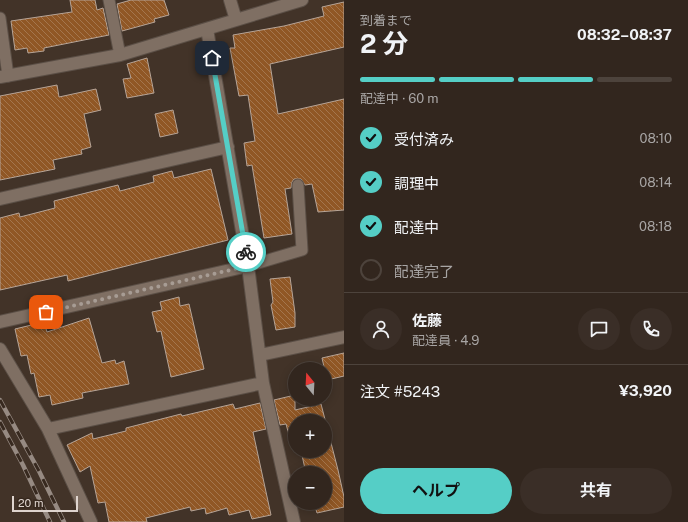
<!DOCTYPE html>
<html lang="ja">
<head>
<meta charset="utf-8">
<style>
  body { margin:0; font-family:"Public Sans","Noto Sans JP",sans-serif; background:#3a2e27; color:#f1f3f6; height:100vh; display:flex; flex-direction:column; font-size:15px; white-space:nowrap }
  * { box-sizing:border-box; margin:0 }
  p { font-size:13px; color:#a8a5a4 }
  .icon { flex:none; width:22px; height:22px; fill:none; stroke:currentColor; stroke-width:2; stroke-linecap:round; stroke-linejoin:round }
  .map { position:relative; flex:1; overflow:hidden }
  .details { display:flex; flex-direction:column; background:#32261e; width:344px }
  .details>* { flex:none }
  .needle { width:26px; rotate:342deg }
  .buttons { position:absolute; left:288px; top:362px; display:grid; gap:8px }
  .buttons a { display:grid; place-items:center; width:44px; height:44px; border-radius:50%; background:#32261e; box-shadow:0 2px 10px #0003,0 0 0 1px #4d433c; font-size:20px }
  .scale { position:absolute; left:12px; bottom:10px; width:66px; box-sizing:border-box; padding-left:4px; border:2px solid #ded4ce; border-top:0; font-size:11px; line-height:14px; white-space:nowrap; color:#ded4ce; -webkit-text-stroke:3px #37291f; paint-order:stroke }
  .pin { position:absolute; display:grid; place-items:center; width:34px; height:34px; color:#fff; margin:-17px; border-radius:8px; box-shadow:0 2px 6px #0006 }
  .courier { position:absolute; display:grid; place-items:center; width:40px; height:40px; margin:-20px; border:3px solid #55cec6; border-radius:50%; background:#fff; color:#222; box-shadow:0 1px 5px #0007 }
  .summary em { font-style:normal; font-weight:700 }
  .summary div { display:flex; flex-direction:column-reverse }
  .summary { display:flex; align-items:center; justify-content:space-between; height:68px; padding:0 16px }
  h1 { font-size:26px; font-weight:700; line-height:30px }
  .bar { display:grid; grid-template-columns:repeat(4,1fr); gap:6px 4px; align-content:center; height:48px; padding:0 16px }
  .bar i { height:5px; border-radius:3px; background:#4d433c }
  .bar .selected { background:#55cec6 }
  .bar p { grid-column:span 4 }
  .line { display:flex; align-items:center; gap:10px; padding:0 16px; border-top:1px solid #4d433c }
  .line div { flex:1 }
  .round { display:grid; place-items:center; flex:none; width:42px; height:42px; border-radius:21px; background:#3a2e27 }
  ol { padding:0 16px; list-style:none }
  li { display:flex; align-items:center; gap:12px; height:44px }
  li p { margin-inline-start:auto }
  li .icon { padding:4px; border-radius:50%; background:#55cec6; color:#111; stroke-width:4 }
  li:last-child { color:#a8a5a4 }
  li i { width:22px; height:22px; border:2px solid #4d433c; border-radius:50% }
  .action { display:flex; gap:8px; margin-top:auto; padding:8px 16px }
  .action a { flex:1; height:46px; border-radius:24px; background:#55cec6; color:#111; font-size:16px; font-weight:700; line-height:46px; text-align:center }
  .action a+a { background:#3a2e27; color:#f1f3f6 }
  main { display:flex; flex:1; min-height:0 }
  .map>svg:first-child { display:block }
  .building { fill:url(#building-back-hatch); stroke:#b6a497 }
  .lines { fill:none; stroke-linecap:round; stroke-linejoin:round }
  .lane-casing { stroke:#5b4f46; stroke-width:13 }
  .street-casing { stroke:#5b4f46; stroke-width:14 }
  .lane { stroke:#7f6f63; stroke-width:11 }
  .street { stroke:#7f6f63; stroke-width:12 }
  .rail-casing { stroke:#968a82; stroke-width:4.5 }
  .rail { stroke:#37291f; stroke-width:3; stroke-dasharray:9; stroke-linecap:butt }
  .done { stroke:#a79c94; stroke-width:4; stroke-dasharray:0 7.2 }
  .route { stroke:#55cec6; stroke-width:5 }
</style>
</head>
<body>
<main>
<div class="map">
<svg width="344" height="522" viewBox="0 0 344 522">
  <defs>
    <pattern id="building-back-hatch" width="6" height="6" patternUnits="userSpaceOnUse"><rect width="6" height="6" fill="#905725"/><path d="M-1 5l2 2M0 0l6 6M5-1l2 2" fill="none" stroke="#a4764e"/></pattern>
  </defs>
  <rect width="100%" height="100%" fill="#423328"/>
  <path class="building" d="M70,0h25l2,10 6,-2 6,27 -65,13v3l-16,2 -1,-5 -12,2 -4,-29 61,-9z
    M131,0h33l5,15 -15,4 1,3 -33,9 -5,-27z
    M344,2v45l-74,17 8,50 66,-15v111l-26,2 -6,-28 -7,1 -4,-6h-7l-2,3 -1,6 -6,1 7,45 -28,4 -12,-73 -5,1 -3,-23 11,-2 -7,-46 -9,1 -9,-48h5l-2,-13 51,-9 40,-10 -2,-9z
    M147,58l7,35 -27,5 -4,-19 8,-1 -4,-14z
    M57,85l2,12 37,-8 5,21 -17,4 7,33 -10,3 1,4 -29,6 2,9 -55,11v-84z
    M173,110l5,23 -18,4 -5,-23z
    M211,169l17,71 -160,41 -1,-6 -67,15v-72l19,-5 1,4 35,-9 -1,-7 64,-16 2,6 34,-9 -1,-6 19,-5 2,7z
    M290,277l5,36v14l-19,3 -5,-25 2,-3 -3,-23z
    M179,297l1,9 9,-2 15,65 -33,8 -10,-46 -4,1 -5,-20 10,-2 -2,-8z
    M89,318l13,45 13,-3 1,4 8,-3 5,23 -47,9 1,5 -31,7 -2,-10 -11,2 -5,-24 -3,1 -4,-19 -6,1 -6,-27 29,-7 3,10z
    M344,353v23l-17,4 -5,-22z
    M295,395v15l26,-6 17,66 6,27v10l-27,6 -3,-10h11v-30h-19l-5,-22h24v-30h-30v24l-3,1 -6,-22 -6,1 -6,-25z
    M260,403l6,26 -13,3 18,83 -19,4 -3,-9 -20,5 -2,-7 -21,6 -1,-6 -14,3 -1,-4 -44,11 1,4h-38l-4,-20 -7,1 -8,-37 -10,6 -13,-27 25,-12 1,6 33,-8v-3l55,-14 1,2 51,-12 2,5z"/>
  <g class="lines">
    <g class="lane-casing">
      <path id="lane" d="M109,0l11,55
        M0,18l8,58
        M248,266l54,-16 -4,-65"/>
    </g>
    <g class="street-casing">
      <path id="street" d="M230,0l6,20
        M207,29l41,237 15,117 31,139
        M0,77l120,-22 182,-55
        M0,199l228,-52
        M0,322l248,-56
        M0,349l48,80 43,93
        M260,355l84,-18
        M48,429l215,-46"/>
    </g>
    <use href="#lane" class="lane"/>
    <use href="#street" class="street"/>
    <g class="rail-casing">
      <path id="rail" d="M0,400l39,71 25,51
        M0,422l23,43 27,57"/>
    </g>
    <use href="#rail" class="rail"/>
  </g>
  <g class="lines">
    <path class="done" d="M46,312l202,-46 -2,-14"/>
    <path class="route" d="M212,58l34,194"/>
  </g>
</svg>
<div class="buttons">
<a><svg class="needle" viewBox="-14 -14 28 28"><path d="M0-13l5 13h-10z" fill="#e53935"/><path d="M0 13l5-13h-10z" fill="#a8a5a4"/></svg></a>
<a>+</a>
<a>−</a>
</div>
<div class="scale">20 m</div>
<div class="pin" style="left:46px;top:312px;background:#ea580c"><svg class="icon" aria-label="bag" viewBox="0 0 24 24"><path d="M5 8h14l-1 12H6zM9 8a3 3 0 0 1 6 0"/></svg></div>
<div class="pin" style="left:212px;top:58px;background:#1f2937"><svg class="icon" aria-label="home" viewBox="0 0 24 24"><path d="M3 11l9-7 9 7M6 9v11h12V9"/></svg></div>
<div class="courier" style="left:246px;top:252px"><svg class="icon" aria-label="bike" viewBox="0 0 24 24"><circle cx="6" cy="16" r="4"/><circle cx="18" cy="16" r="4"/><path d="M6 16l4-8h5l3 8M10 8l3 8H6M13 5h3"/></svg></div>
</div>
<section class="details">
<div class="summary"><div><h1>2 分</h1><p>到着まで</p></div><em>08:32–08:37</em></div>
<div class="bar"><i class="selected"></i><i class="selected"></i><i class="selected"></i><i></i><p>配達中 · 60 m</p></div>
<ol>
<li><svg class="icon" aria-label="check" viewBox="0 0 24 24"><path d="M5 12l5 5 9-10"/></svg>受付済み<p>08:10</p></li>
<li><svg class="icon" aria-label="check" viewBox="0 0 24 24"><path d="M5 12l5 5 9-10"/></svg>調理中<p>08:14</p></li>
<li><svg class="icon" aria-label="check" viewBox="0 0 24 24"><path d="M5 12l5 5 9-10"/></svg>配達中<p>08:18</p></li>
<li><i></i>配達完了</li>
</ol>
<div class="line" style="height:72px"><a class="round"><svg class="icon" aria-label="person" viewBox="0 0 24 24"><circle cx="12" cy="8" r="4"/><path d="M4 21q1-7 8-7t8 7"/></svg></a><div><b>佐藤</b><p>配達員 · 4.9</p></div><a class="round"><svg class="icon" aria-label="chat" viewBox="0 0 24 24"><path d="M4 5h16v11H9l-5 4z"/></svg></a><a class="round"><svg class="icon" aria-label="phone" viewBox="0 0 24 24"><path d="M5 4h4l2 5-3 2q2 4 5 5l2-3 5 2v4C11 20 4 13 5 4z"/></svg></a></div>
<div class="line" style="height:52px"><div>注文 #5243</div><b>¥3,920</b></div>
<div class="action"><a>ヘルプ</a><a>共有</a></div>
</section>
</main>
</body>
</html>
